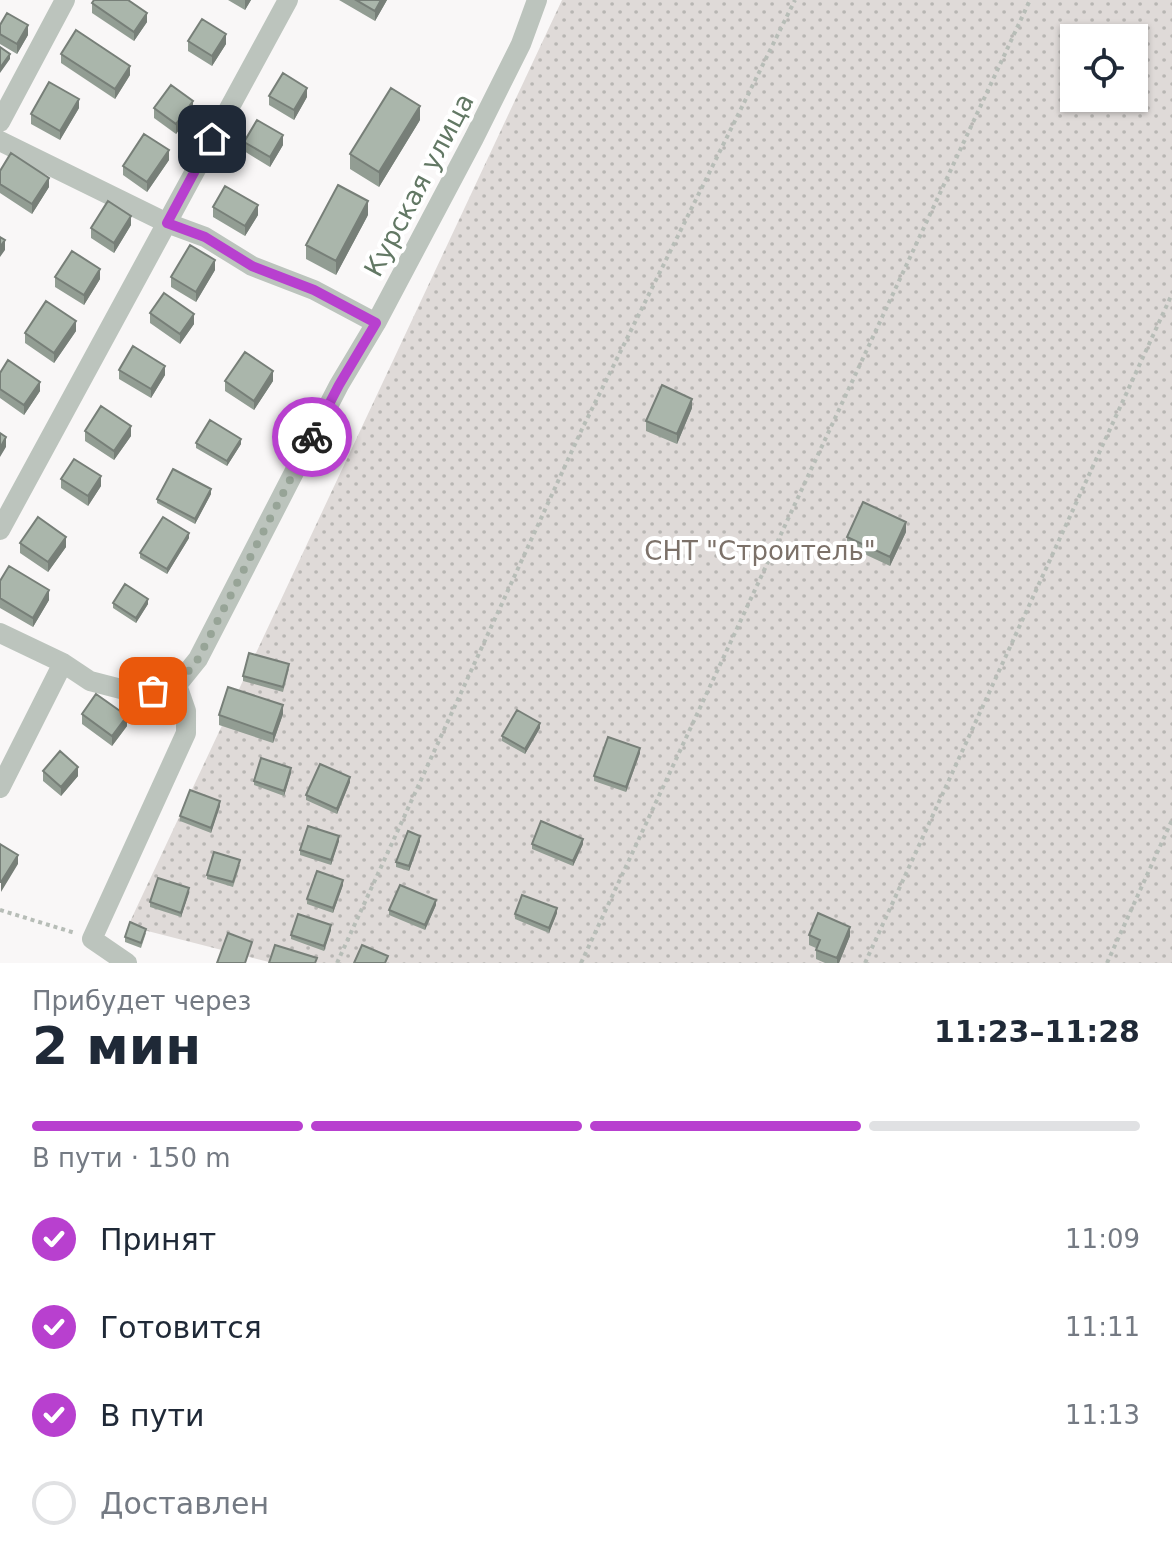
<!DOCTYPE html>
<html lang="ru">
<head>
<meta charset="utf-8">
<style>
  body { margin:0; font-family:"DejaVu Sans",sans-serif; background:#f2f2f3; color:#1f2937; height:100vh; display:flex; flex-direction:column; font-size:30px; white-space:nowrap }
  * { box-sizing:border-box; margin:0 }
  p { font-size:26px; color:#747a83 }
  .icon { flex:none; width:44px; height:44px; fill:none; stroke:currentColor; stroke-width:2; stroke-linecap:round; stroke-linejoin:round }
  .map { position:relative; height:963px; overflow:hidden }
  .panel { display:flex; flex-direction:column; background:#fff; flex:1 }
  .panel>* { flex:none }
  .fabs { position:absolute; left:1060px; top:24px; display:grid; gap:16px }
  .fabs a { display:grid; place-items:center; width:88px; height:88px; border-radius:0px; background:#fff; box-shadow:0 2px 6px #0004; font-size:40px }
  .pin { position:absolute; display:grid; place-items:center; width:68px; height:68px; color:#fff; margin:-34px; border-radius:16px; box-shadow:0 4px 12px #0006 }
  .courier { position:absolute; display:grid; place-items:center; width:80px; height:80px; margin:-40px; border:6px solid #b840cf; border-radius:50%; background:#fff; color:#222; box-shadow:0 2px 10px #0007 }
  .summary em { font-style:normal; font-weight:700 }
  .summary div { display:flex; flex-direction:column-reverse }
  .summary { display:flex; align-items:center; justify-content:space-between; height:136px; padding:0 32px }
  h1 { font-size:52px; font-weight:700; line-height:60px }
  .bar { display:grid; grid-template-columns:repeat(4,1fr); gap:12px 8px; align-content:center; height:96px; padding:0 32px }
  .bar i { height:10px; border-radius:6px; background:#e0e1e3 }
  .bar .current { background:#b840cf }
  .bar p { grid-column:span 4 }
  ol { padding:0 32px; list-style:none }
  li { display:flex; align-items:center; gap:24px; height:88px }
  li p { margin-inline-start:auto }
  li .icon { padding:8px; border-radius:50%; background:#b840cf; color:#fff; stroke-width:4 }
  li:last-child { color:#747a83 }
  li i { width:44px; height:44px; border:4px solid #e0e1e3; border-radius:50% }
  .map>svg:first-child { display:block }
  .garden { fill:url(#garden-dots); fill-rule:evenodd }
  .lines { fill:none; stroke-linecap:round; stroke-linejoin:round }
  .path { stroke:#b7bdb7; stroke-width:4; stroke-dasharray:4 4; stroke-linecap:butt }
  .minor { stroke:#bcc4bd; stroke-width:20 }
  .wall { fill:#929d93 }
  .shaded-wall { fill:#777f78 }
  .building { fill:#aab6ab; stroke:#777f78; stroke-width:2 }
  .done { stroke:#97a497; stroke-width:8; stroke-dasharray:0 14.4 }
  .route { stroke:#b840cf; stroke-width:10 }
  .labels { text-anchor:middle; stroke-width:8; stroke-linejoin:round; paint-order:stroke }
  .street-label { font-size:26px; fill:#627864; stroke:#fff }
  .park-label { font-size:26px; fill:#7c7169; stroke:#fff }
</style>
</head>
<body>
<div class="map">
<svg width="1172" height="963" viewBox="0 0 1172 963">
  <defs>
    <pattern id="garden-dots" width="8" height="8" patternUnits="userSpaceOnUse" patternTransform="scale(2)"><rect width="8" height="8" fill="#dfdad8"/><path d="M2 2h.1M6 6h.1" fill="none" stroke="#b8b6b3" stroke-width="1.8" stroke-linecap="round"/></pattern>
  </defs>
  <rect width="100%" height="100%" fill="#f9f7f7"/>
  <path class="garden" d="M562,0h610v963h-899l-145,-37zM1074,38h60v60h-60z"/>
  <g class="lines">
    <path class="path" d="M0,910l75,23
      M337,963l245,-534 213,-429
      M581,963l449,-963
      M865,963l307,-669
      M1107,963l65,-143"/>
    <path class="minor" d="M0,122l65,-122
      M0,141l167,82 38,14 47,29 62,24 62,33
      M0,530l288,-530
      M0,633l63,30 27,18 31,8 32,2 24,-6 21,-26 141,-274 37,-62 98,-185 47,-94 16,-44
      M0,788l63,-125
      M127,963l-35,-24 94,-206v-22l-9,-26"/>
  </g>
  <path class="wall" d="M228,0h23l-6,10z
    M339,0h48l-12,21z
    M92,3l55,19 -13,19 -42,-28z
    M0,25l28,10 -11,19 -17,-10z
    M188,41l38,3 -14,22 -24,-15z
    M61,54l69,21 -15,24 -54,-36z
    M269,96l38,1 -13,23 -25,-15z
    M79,108l-19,32 -29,-16v-10z
    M154,108l39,3 -17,23 -22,-16z
    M420,120l-41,67 -29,-18v-15z
    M244,142l39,3 -13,22 -26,-16z
    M169,160l-22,32 -24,-17v-9z
    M0,171l49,16 -17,27 -32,-21z
    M213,207l45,8 -13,21 -32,-19z
    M368,215l-32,60 -30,-16v-14z
    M131,225l-17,28 -23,-15v-10z
    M215,270l-19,32 -25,-15v-10z
    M55,277l45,2 -16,26 -29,-18z
    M150,313l44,11 -14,20 -30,-21z
    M76,331l-22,32 -29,-20v-10z
    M119,370l46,5 -14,23 -32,-19z
    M0,373l40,18 -16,24 -24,-17z
    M225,381h48l-19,29 -29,-19z
    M692,408l-15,36 -31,-13v-10z
    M85,431l46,5 -17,24 -29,-19z
    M196,443l45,1 -14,22 -31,-18z
    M61,479l40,7 -13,20 -27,-18z
    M211,494l-16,30 -38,-21v-4z
    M906,532l-16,34 -43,-20v-9z
    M189,538l-22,36 -27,-16v-5z
    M20,543l46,4 -18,25 -28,-19z
    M0,581l49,19 -16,27 -33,-19z
    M113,603l35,1 -12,19 -23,-15z
    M289,669l-6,23 -40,-11v-5z
    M82,714l45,12 -15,20 -30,-22z
    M283,714l-10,29 -54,-18v-10z
    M540,728l-15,26 -23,-13v-5z
    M640,753l-14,39 -32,-11v-5z
    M43,771l35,5 -17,20 -18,-15z
    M291,773l-7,23 -30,-11v-4z
    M350,782l-13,32 -31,-14v-5z
    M220,806l-9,27 -31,-12v-5z
    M339,841l-8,24 -31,-10v-5z
    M420,841l-11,30 -13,-4v-5z
    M532,844h51l-10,22 -41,-17z
    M240,865l-7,22 -26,-8v-4z
    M343,885l-10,28 -26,-9v-5z
    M189,893l-8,24 -31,-10v-5z
    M436,905l-11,25 -36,-15v-5z
    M557,913l-8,20 -34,-14v-5z
    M331,930l-7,21 -33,-12v-4z
    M146,933l-5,15 -16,-6v-5z
    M809,935l41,1 -11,27h-14l-9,-4v-11l-7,-3z"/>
  <path class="shaded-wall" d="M245,0h6l-6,10z
    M381,0h6l-12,21v-10z
    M147,13v9l-13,19v-9z
    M28,25v10l-11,19v-10z
    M226,34v10l-14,22v-10z
    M10,54v5l-10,14v-5z
    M130,66v9l-15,24v-10z
    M307,88v9l-13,23v-10z
    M79,99v9l-19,32v-9z
    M193,101v10l-17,23v-10z
    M420,106v14l-41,67v-15z
    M283,135v10l-13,22v-10z
    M169,150v10l-22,32v-10z
    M49,178v9l-17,27v-10z
    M368,201v14l-32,60v-14z
    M258,205v10l-13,21v-10z
    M131,216v9l-17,28v-10z
    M5,240v10l-5,7v-10z
    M215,260v10l-19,32v-10z
    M100,269v10l-16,26v-10z
    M194,314v10l-14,20v-10z
    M76,321v10l-22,32v-10z
    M165,366v9l-14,23v-9z
    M273,371v10l-19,29v-9z
    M40,382v9l-16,24v-10z
    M692,399v9l-15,36v-10z
    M131,426v10l-17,24v-9z
    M6,437v10l-6,10v-9z
    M241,439v5l-14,22v-5z
    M101,476v10l-13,20v-10z
    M211,489v5l-16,30v-5z
    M906,522v10l-16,34v-9z
    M189,533v5l-22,36v-5z
    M66,537v10l-18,25v-10z
    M49,590v10l-16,27v-9z
    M148,599v5l-12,19v-5z
    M283,705v9l-10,29v-9z
    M127,716v10l-15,20v-10z
    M540,723v5l-15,26v-5z
    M640,748v5l-14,39v-5z
    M78,767v9l-17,20v-9z
    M291,768v5l-7,23v-5z
    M350,777v5l-13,32v-5z
    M220,801v5l-9,27v-5z
    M339,836v5l-8,24v-5z
    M420,836v5l-11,30v-5z
    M583,839v5l-10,22v-5z
    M18,855v9l-17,28v-10z
    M343,880v5l-10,28v-5z
    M189,888v5l-8,24v-4z
    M436,900v5l-11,25v-5z
    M557,908v5l-8,20v-5z
    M331,925v5l-7,21v-5z
    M850,927v9l-11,27h-2v-5z"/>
  <path class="building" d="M94,0h34l19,13 -13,19 -42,-29z
    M356,0h25l-6,11z
    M7,13l21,12 -11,19 -17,-10v-9z
    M202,19l24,15 -14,22 -24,-15z
    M76,30l54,36 -15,23 -54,-35z
    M0,47l10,7 -10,14z
    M283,73l24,15 -13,22 -25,-14z
    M49,82l30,17 -19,32 -29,-17z
    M171,85l22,16 -17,23 -22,-16z
    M391,88l29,18 -41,66 -29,-18z
    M257,120l26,15 -13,22 -26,-15z
    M144,134l25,16 -22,32 -24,-16z
    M11,153l38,25 -17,26 -32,-20v-13z
    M338,185l30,16 -32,60 -30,-16z
    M225,186l33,19 -13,21 -32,-19z
    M108,201l23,15 -17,27 -23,-15z
    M0,237l5,3 -5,7z
    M190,245l25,15 -19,32 -25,-15z
    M72,251l28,18 -16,26 -29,-18z
    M164,293l30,21 -14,20 -30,-21z
    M46,301l30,20 -22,32 -29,-20z
    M133,346l32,20 -14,23 -32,-19z
    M245,352l28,19 -19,30 -29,-20z
    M8,360l32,22 -16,23 -24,-16v-16z
    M662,385l30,14 -15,35 -31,-13z
    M101,406l30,20 -17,25 -29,-20z
    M210,420l31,19 -14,22 -31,-18z
    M0,433l6,4 -6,11z
    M74,459l27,17 -13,20 -27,-17z
    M173,469l38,20 -16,30 -38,-20z
    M863,502l43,20 -16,35 -43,-20z
    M38,517l28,20 -18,25 -28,-19z
    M163,517l26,16 -22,36 -27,-16z
    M9,566l40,24 -16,28 -33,-20v-17z
    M125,584l23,15 -12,19 -23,-15z
    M249,653l40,11 -6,23 -40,-11z
    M228,687l55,18 -10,29 -54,-19z
    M96,694l31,22 -15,20 -30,-22z
    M517,710l23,13 -15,26 -23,-13z
    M608,737l32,11 -14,39 -32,-11z
    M60,751l18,16 -17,20 -18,-16z
    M261,758l30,10 -7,23 -30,-10z
    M320,764l30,13 -13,32 -31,-14z
    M190,790l30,11 -9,27 -31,-12z
    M541,821l42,18 -10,22 -41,-17z
    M308,826l31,10 -8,24 -31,-10z
    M408,831l12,5 -11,30 -13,-4z
    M0,844l18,11 -17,27h-1z
    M214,852l26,8 -7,22 -26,-7z
    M317,871l26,9 -10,28 -26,-9z
    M158,878l31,10 -8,25 -31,-11z
    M400,885l36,15 -11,25 -36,-15z
    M522,895l35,13 -8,20 -34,-14z
    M818,913l32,14 -13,31 -21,-8 4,-10 -11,-5z
    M298,914l33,11 -7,21 -33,-11z
    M130,922l16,7 -5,14 -16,-6z
    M228,933l24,9 -7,21h-28z
    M275,945l42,13 -2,5h-46z
    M362,945l26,11 -3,7h-31z"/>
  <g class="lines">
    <path class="done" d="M153,691l24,-6 21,-26 114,-222"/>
    <path class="route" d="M212,139l-45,84 38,14 47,29 62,24 62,33 -37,62 -27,52"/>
  </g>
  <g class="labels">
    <g class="street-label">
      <text transform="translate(419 185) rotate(-62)" y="9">Курская улица</text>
    </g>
    <g class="park-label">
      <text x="760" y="560">СНТ "Строитель"</text>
    </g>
  </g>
</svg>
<div class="fabs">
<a><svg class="icon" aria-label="locate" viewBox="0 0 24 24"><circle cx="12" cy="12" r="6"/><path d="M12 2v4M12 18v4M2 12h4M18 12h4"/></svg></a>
</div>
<div class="pin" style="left:153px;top:691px;background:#ea580c"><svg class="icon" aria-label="bag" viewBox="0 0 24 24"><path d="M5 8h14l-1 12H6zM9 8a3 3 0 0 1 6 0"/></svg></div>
<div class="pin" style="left:212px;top:139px;background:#1f2937"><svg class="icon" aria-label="home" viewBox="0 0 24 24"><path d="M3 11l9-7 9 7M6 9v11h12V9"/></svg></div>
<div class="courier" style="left:312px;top:437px"><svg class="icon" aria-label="bike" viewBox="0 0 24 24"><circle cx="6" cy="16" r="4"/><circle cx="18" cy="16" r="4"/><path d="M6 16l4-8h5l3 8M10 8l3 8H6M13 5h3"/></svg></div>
</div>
<section class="panel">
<div class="summary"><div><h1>2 мин</h1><p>Прибудет через</p></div><em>11:23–11:28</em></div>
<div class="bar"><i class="current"></i><i class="current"></i><i class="current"></i><i></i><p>В пути · 150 m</p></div>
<ol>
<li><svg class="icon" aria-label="check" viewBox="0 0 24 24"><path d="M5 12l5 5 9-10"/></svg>Принят<p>11:09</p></li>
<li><svg class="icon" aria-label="check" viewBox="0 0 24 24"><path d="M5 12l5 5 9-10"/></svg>Готовится<p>11:11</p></li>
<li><svg class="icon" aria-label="check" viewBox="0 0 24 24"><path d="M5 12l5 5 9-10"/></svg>В пути<p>11:13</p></li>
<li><i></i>Доставлен</li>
</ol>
</section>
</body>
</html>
